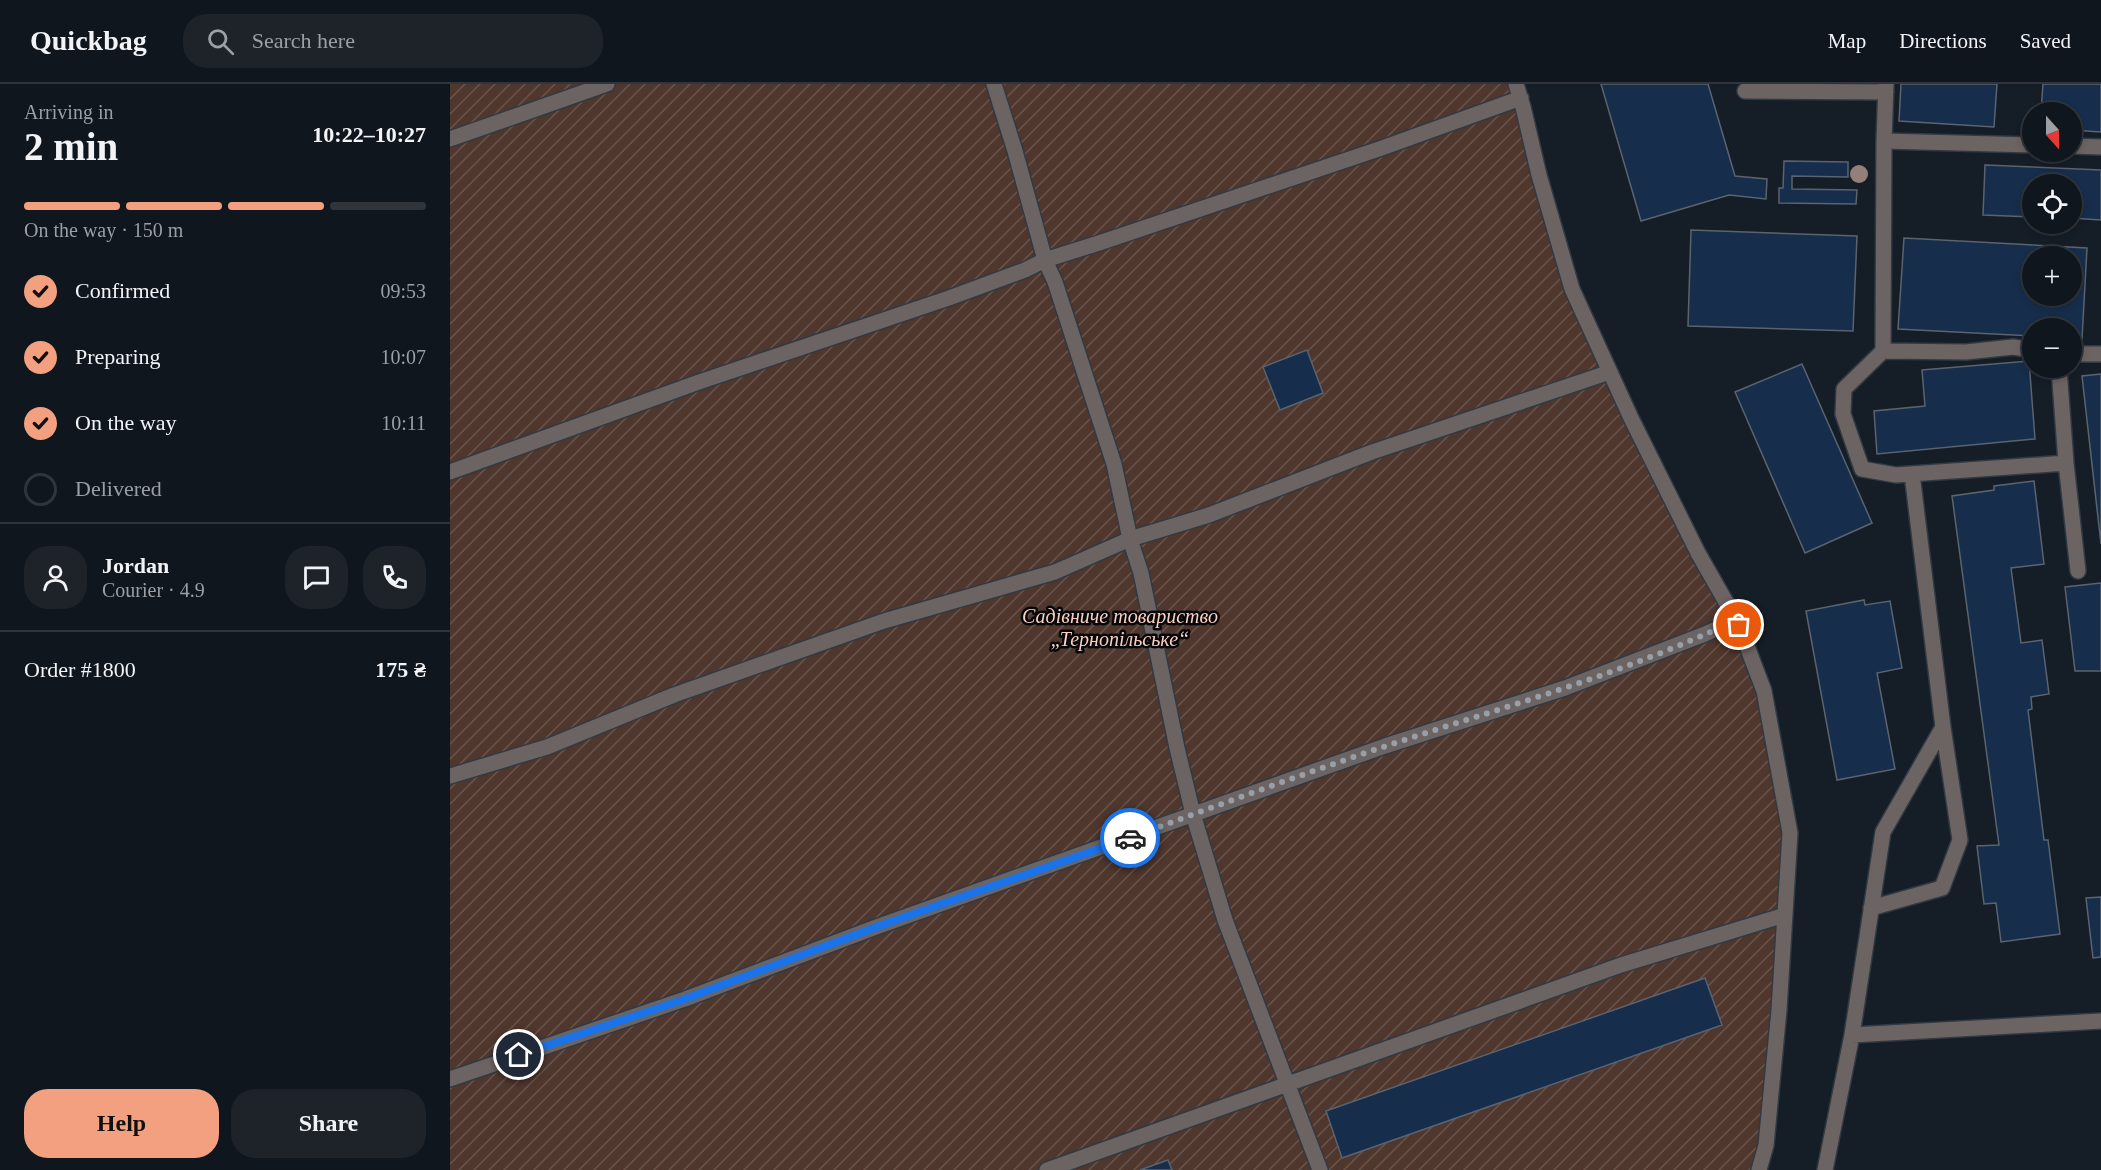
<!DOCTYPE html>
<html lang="en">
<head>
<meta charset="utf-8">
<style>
  body { margin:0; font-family:Georgia,serif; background:#1e232a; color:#f1f3f6; height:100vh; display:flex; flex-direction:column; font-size:22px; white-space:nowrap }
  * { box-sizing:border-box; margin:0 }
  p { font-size:20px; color:#9c9fa4 }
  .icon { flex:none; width:33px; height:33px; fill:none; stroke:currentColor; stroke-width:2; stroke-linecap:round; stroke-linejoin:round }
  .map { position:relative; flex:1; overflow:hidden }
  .sheet { display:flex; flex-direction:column; background:#10161d; width:450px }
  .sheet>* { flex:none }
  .needle { width:39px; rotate:159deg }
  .controls { position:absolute; left:1572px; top:18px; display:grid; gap:12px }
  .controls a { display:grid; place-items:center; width:60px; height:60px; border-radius:50%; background:#10161d; box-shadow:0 3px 9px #0003,0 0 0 2px #30353b; font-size:30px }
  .pin { position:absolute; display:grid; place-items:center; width:51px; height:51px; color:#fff; margin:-26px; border:3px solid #fff; border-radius:50%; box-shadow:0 2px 6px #0007 }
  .courier { position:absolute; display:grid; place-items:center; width:60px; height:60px; margin:-30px; border:4px solid #1a73e8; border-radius:50%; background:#fff; color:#222; box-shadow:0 2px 8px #0007 }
  .headline em { font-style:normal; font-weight:700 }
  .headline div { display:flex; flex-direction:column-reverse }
  .headline { display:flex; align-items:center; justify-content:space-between; height:102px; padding:0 24px }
  h1 { font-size:39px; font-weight:700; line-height:45px }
  .bar { display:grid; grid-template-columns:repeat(4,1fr); gap:9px 6px; align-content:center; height:72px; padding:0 24px }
  .bar i { height:8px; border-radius:4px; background:#30353b }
  .bar .on { background:#f2a080 }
  .bar p { grid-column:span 4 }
  .line { display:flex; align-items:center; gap:15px; padding:0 24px; border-top:2px solid #30353b }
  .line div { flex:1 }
  .round { display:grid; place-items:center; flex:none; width:63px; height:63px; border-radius:24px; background:#1e232a }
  ol { padding:0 24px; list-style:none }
  li { display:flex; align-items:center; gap:18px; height:66px }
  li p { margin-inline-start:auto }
  li .icon { padding:6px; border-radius:50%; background:#f2a080; color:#111; stroke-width:4 }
  li:last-child { color:#9c9fa4 }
  li i { width:33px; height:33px; border:3px solid #30353b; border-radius:50% }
  .action { display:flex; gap:12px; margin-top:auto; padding:12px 24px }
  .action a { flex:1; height:69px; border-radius:24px; background:#f2a080; color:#111; font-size:24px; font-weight:700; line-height:69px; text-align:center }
  .action a+a { background:#1e232a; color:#f1f3f6 }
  header { display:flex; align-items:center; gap:36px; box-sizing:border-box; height:84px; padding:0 30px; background:#10161d; border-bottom:2px solid #30353b }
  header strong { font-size:28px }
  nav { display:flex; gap:33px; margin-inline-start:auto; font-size:21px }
  .search { width:420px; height:54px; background:#1e232a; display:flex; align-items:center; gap:15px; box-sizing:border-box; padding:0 21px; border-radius:24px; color:#9c9fa4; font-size:22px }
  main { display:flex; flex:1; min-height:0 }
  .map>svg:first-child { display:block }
  .garden { fill:url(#garden-furrows) }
  .building { fill:#162d4b; stroke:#5a6370; stroke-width:1.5; fill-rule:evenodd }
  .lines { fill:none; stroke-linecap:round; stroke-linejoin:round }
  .minor-casing { stroke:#313943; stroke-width:18 }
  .minor { stroke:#6c6462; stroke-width:15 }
  .tree { fill:#947f7a }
  .done { stroke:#999fa8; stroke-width:6; stroke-dasharray:0 10.8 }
  .route { stroke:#1a73e8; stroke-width:8 }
  .labels { text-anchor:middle; stroke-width:5; stroke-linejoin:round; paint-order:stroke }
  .park-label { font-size:20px; font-style:italic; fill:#fccfbe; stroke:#05070b }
</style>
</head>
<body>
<header>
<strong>Quickbag</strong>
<div class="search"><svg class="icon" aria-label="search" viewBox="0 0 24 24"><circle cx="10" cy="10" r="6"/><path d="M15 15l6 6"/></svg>Search here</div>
<nav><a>Map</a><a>Directions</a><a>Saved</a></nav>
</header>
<main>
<section class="sheet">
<div class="headline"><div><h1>2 min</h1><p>Arriving in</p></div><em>10:22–10:27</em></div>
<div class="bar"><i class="on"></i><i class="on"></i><i class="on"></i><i></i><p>On the way · 150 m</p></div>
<ol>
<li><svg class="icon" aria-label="check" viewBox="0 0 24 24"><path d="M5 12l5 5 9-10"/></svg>Confirmed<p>09:53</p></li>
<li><svg class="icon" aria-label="check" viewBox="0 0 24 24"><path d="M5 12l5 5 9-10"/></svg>Preparing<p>10:07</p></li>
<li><svg class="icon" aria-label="check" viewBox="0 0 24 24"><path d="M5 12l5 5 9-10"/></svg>On the way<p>10:11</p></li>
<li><i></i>Delivered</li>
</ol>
<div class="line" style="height:108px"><a class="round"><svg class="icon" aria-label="person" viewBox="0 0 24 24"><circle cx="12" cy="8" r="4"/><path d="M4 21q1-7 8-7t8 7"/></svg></a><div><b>Jordan</b><p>Courier · 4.9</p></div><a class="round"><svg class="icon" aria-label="chat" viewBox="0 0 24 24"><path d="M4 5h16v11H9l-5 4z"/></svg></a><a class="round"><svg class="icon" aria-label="phone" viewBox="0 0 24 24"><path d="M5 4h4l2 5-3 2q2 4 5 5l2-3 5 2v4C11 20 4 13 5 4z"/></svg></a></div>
<div class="line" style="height:78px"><div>Order #1800</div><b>175 ₴</b></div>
<div class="action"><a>Help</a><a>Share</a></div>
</section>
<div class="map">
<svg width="1651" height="1086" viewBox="0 0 1651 1086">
  <defs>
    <pattern id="garden-furrows" width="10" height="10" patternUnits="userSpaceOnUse" patternTransform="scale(1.5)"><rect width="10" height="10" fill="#4f372d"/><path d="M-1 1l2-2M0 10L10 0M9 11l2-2" fill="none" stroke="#68544c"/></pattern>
  </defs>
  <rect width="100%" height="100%" fill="#151d27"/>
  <path class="garden" d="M0,0h1066l56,205 192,402 26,142 -31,337h-1309z"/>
  <path class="building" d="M1151,0h107l27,92 32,3 -1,20 -37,-4 -88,26z
    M1451,0h96l-3,43 -95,-6z
    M1593,0h58v48l-29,-2v-18h-31z
    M1334,77l64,1v15l-56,-1v13l65,1 -1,14 -77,-1v-15h4z
    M1535,81l116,5v50l-29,-2v-34h-40v33l-49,-2z
    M1241,146l166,6 -4,95 -165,-5z
    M1454,154l183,10 -5,91h-10v-11h-40v8l-134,-7zM1582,172h40v40h-40z
    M857,266l16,43 -43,17 -17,-43z
    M1579,277l6,78 -158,15 -3,-43 51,-5 -3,-36z
    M1352,280l70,159 -67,30 -70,-161z
    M1651,290v170l-19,-168z
    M1584,397l10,83 -33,4 10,75 21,-3 7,54 -18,3 1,12 -4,1 16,130h4l12,94 -59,8 -5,-39 -12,1 -7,-58 22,-1 -47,-349 42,-6v-4z
    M1651,499v88h-26l-10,-84z
    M1414,516l1,5 25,-4 12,67 -25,5 18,96 -58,11 -31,-169z
    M1651,813v60l-8,1 -7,-60z
    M1255,894l17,47 -380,133 -16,-47z
    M718,1076l4,10h-32z"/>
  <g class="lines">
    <g class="minor-casing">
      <path id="minor" d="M544,0l21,67 30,109 10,22 59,182 16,75 11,34 36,175 16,66 32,106 95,250
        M1066,0l7,23 16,68 33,114 59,129 67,135 41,72 25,66 26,142 -11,177 -13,135 -7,25
        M1436,0l-2,57 148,4
        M1295,7l141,1
        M0,55l157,-55
        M1434,57l-1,210 83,1 47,-5 19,3
        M1622,62l29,1
        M1433,267l-39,38 -1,25 19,55 34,6 170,-12
        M1622,270h29
        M1609,284l7,95 12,108
        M0,388l249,-90 250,-84 76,-28 20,-10 54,-17 280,-94 142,-51
        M0,692l97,-29 127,-52 210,-74 171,-49 75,-33 79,-24 163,-63 238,-80
        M1421,824l71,-20 18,-48 -17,-113
        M1402,951l31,-203 60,-105 -31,-253
        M0,995l235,-80 194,-73 506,-180 180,-58 140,-54 31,-14
        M597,1086l574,-205 164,-50
        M1375,1086l27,-135 249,-14"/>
    </g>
    <use href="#minor" class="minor"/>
  </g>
  <circle class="tree" cx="1409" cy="90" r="9"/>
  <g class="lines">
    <path class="done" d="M680,754c85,-32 170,-63 256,-92 117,-39 238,-72 350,-126l3,5"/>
    <path class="route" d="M69,971l166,-56 194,-73 251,-88"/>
  </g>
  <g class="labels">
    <g class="park-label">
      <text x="670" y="539">Садівниче товариство<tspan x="670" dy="23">„Тернопільське“</tspan></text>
    </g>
  </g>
</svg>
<div class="controls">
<a><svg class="needle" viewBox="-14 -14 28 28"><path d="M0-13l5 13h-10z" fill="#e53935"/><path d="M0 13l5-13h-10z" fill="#9c9fa4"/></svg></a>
<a><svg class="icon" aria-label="locate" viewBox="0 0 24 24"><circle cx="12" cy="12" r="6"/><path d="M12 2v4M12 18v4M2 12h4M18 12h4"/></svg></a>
<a>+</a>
<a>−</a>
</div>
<div class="pin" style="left:1289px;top:541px;background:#ea580c"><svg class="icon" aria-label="bag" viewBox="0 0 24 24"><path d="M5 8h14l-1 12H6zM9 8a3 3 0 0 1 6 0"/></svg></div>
<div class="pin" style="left:69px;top:971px;background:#1f2937"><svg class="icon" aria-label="home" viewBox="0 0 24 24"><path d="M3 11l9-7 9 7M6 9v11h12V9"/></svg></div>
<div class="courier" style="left:680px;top:754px"><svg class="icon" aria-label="car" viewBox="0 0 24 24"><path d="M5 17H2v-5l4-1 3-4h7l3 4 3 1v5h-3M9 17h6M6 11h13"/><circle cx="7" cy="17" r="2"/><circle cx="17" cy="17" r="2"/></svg></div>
</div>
</main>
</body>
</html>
